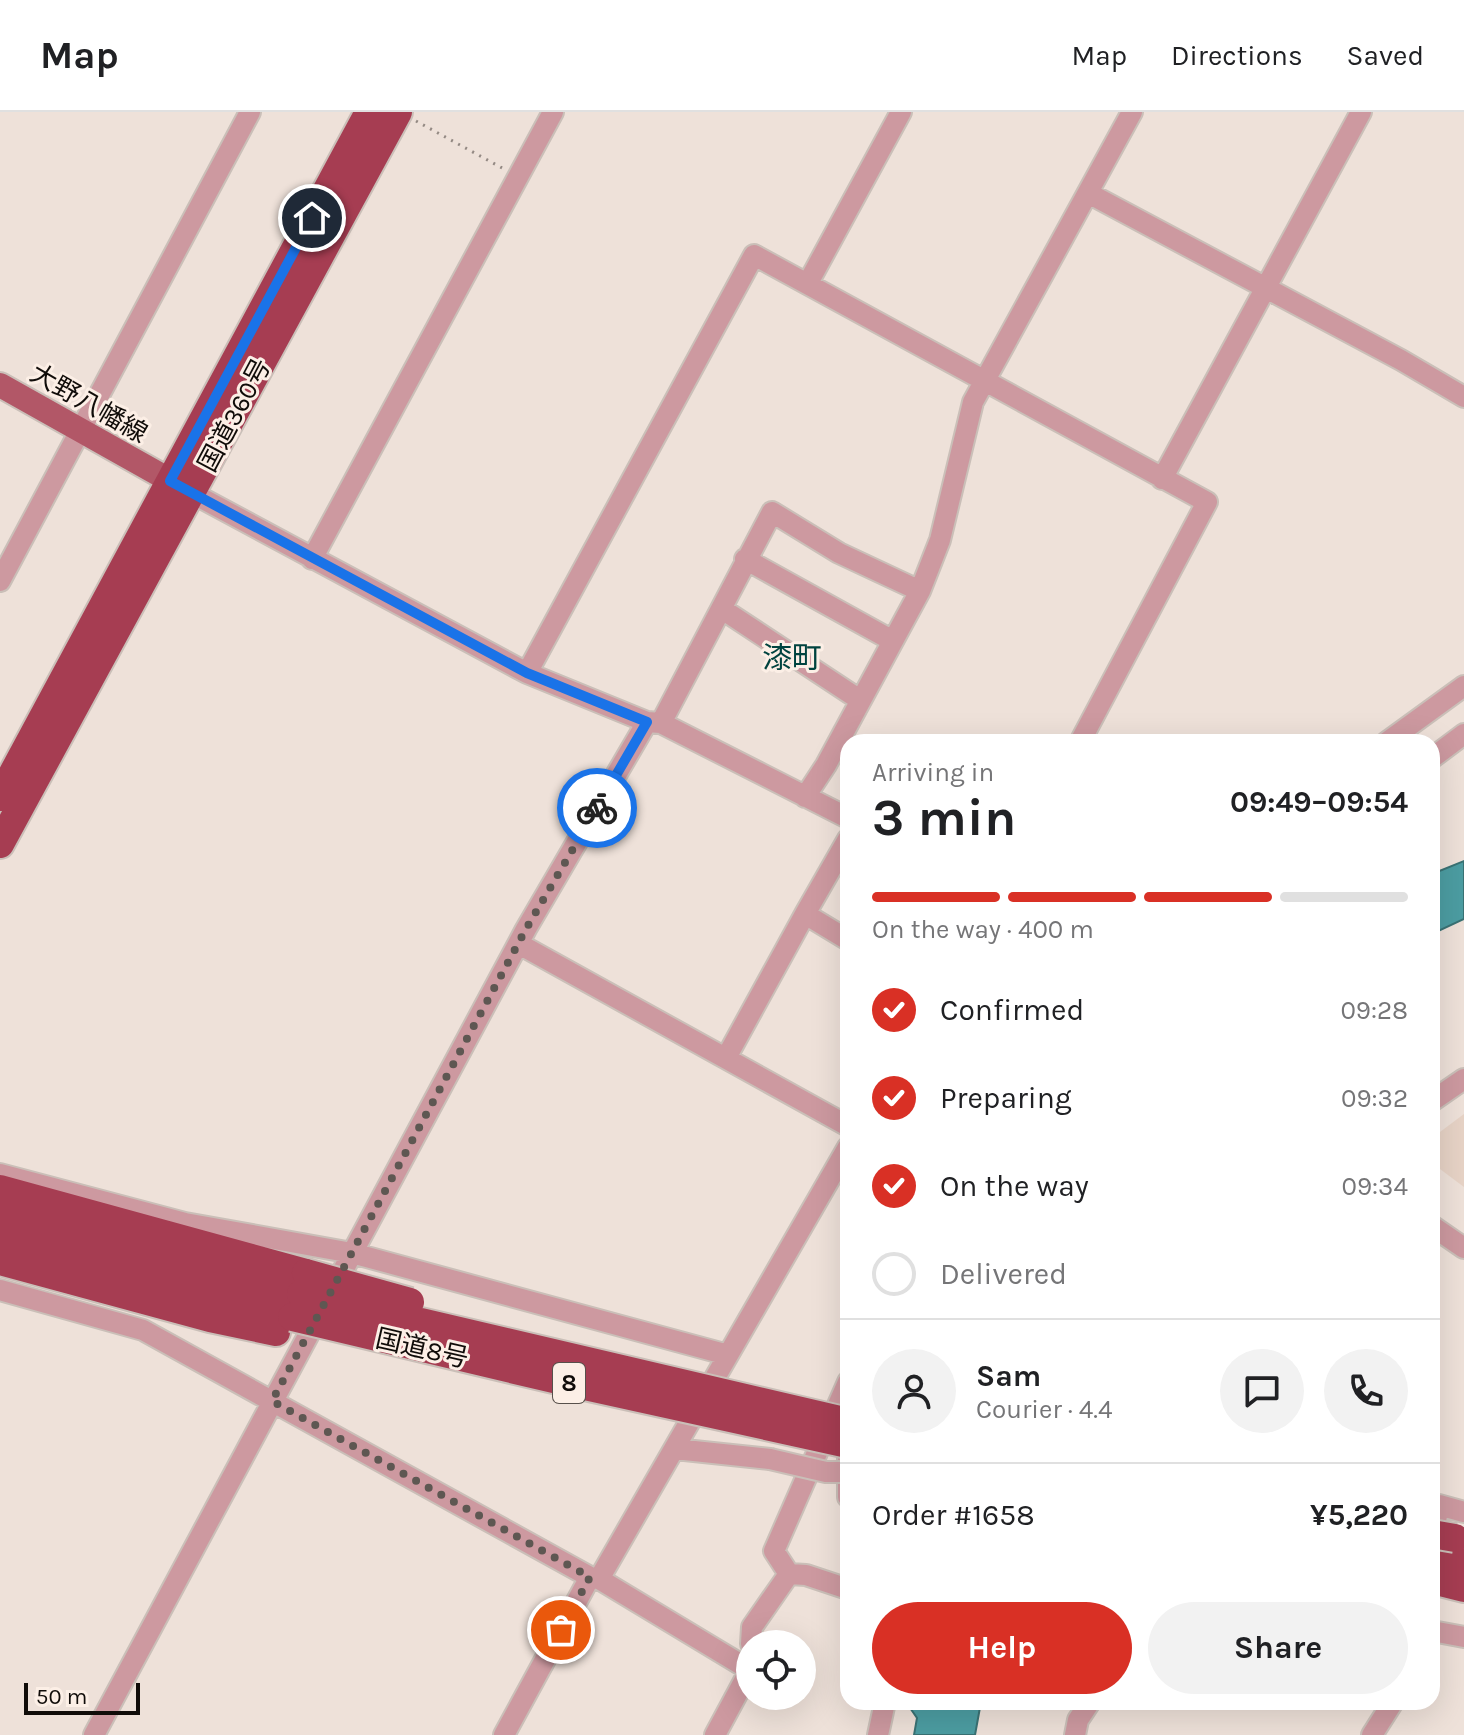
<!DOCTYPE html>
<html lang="en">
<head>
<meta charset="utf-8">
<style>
  body { margin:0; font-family:Karla,"Noto Sans JP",sans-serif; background:#f2f2f2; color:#202124; height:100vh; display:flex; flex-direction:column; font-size:30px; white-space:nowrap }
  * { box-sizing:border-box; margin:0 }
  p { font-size:26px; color:#757577 }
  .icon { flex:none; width:44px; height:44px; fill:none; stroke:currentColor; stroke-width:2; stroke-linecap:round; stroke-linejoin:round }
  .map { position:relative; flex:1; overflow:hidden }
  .side { position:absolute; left:840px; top:622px; width:600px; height:976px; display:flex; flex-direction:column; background:#fff; border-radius:24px; box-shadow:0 8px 32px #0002 }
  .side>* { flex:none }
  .controls { position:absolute; left:736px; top:1518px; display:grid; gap:16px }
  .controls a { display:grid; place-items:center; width:80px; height:80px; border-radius:50%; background:#fff; box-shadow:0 8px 32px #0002; font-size:40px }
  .scale { position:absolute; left:24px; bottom:20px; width:116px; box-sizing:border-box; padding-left:8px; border:4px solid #100c09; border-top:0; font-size:22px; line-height:28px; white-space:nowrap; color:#100c09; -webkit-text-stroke:6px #fcefe6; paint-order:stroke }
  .pin { position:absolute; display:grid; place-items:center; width:68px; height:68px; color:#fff; margin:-34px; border:4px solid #fff; border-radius:50%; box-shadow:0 2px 8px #0007 }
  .courier { position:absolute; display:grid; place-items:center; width:80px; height:80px; margin:-40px; border:6px solid #1a73e8; border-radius:50%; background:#fff; color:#222; box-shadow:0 2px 10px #0007 }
  .headline em { font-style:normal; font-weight:700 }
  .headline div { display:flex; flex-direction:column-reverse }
  .headline { display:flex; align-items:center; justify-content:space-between; height:136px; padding:0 32px }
  h1 { font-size:52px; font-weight:700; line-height:60px }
  .bar { display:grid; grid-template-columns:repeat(4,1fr); gap:12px 8px; align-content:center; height:96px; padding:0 32px }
  .bar i { height:10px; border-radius:6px; background:#e0e0e0 }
  .bar .on { background:#d93025 }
  .bar p { grid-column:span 4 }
  .line { display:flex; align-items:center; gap:20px; padding:0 32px; border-top:2px solid #e0e0e0 }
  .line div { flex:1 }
  .round { display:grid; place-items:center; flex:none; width:84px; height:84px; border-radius:42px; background:#f2f2f2 }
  ol { padding:0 32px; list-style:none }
  li { display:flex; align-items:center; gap:24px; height:88px }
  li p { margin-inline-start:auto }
  li .icon { padding:8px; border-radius:50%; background:#d93025; color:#fff; stroke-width:4 }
  li:last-child { color:#757577 }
  li i { width:44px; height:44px; border:4px solid #e0e0e0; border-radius:50% }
  .button { display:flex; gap:16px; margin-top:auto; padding:16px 32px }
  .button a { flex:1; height:92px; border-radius:48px; background:#d93025; color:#fff; font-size:32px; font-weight:700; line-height:92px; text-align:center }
  .button a+a { background:#f2f2f2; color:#202124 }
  header { display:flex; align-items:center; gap:48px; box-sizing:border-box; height:112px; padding:0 40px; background:#fff; border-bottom:2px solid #e0e0e0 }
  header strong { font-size:38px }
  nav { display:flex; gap:44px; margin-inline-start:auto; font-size:28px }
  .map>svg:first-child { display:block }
  .built { fill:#e7d3c6 }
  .water { fill:#4c9da2; stroke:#3a7274; stroke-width:2 }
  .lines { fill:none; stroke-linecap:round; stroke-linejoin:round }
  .minor-casing { stroke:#cabfb8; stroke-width:24 }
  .major-casing { stroke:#cabfb8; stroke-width:28 }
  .highway-casing { stroke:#cabfb8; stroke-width:32 }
  .path { stroke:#938983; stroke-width:3; stroke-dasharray:2 6; stroke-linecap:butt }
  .minor { stroke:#cd99a0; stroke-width:20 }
  .major { stroke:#b25767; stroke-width:24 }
  .highway { stroke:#a63d52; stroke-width:28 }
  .minor-bridge-casing { stroke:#cabfb8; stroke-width:24; stroke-linecap:butt }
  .highway-bridge-casing { stroke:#cabfb8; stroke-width:32; stroke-linecap:butt }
  .minor-bridge { stroke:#cd99a0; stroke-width:20 }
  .highway-bridge { stroke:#a63d52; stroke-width:28 }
  .done { stroke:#5e5752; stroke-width:8; stroke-dasharray:0 14.4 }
  .route { stroke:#1a73e8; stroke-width:10 }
  .labels { text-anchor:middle; stroke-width:6; stroke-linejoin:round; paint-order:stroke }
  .shield { fill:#fcefe6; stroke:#57504b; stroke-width:2 }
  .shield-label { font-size:24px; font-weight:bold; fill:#100c09 }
  .street-label { font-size:26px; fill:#100c09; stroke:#fcefe6 }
  .quarter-label { font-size:30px; fill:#00433f; stroke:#fcefe6 }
</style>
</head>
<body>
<header>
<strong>Map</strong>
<nav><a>Map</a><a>Directions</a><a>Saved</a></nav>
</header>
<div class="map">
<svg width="1464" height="1623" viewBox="0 0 1464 1623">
  <rect width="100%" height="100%" fill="#eee1d9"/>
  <path class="built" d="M1464,1002v73l-32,-24v-25z"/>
  <path class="water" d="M1464,749v58l-32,15v-60z
    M906,1590h75l-6,33h-61l3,-17z"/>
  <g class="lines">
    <g class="minor-casing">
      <path id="minor" d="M1088,81l313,167 63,37
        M808,171l93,-171
        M1162,367l199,-367
        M192,381l335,180 120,49 14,1 187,95
        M312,447l241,-447
        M745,447l148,82
        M0,469l250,-469
        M722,497l138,91
        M527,561l227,-418 453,247 -127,240
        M661,611l111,-211 67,41 81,38
        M1387,630l77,-56
        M1432,646l32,-24
        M805,685l21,-32 94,-174 20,-51 33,-138 159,-290
        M848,727l-43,75 43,26
        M519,832l329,182
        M726,946l79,-144
        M1432,989l32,-22
        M0,1062l185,49 167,30 376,102
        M1432,1114l32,22
        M0,1178l143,40 447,247 9,2 151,91
        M675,1337l95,10
        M848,1346v39
        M1435,1414l4,-21 25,7
        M789,1462l-15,-23 74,-169
        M789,1462l17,1 42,14
        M599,1467l249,-432
        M1432,1519l32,6
        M751,1532l1,-17 37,-53
        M94,1623l432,-806 121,-207
        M504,1623l86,-158
        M715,1623l35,-65
        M878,1623l7,-33
        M1075,1623l3,-15 12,-18
        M1372,1623l21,-33"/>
    </g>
    <g class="major-casing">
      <path id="major" d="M0,273l187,105"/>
    </g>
    <g class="highway-casing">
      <path id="highway" d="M0,685l369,-685
        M0,732l398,-732
        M0,1077l306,84
        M0,1100l301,82
        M0,1123l118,38 174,44
        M0,1149l210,57 66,14
        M1432,1444l32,7
        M1432,1468l32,8"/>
    </g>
    <path class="path" d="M416,9l88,48"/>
    <use href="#minor" class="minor"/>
    <use href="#major" class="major"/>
    <use href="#highway" class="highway"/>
    <g class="minor-bridge-casing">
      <path id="minor-bridge" d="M770,1347l56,13h22"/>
    </g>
    <g class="highway-bridge-casing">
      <path id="highway-bridge" d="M306,1161l104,29
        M301,1182l547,128
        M292,1205l274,65 282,62
        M1432,1422l23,4"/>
    </g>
    <use href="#minor-bridge" class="minor-bridge"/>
    <use href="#highway-bridge" class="highway-bridge"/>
  </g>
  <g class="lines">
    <path class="done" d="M561,1518l29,-53 -318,-176 254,-472 71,-121"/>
    <path class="route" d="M312,106l-142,263 357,192 120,49 -50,86"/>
  </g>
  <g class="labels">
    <rect class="shield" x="553" y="1251" width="32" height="40" rx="6"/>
    <g class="shield-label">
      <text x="569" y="1279">8</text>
    </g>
    <g class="street-label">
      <text transform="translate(89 291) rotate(30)" y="9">大野八幡線</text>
      <text transform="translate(234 303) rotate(-62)" y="9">国道360号</text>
      <text transform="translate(422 1236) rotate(13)" y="9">国道8号</text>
    </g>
    <g class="quarter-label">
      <text x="792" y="556">漆町</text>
    </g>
  </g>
</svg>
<div class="controls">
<a><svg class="icon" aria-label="locate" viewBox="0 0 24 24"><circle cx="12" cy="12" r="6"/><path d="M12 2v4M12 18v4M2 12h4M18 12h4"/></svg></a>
</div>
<div class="scale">50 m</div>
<div class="pin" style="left:561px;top:1518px;background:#ea580c"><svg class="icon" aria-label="bag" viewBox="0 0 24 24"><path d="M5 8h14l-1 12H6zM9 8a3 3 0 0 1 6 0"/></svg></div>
<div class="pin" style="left:312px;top:106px;background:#1f2937"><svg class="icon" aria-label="home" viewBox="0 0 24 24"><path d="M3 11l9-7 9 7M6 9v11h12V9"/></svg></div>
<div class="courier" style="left:597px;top:696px"><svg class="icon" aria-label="bike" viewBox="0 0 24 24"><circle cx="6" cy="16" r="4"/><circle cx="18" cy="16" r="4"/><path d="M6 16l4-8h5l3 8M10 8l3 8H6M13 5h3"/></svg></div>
<section class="side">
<div class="headline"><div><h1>3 min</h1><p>Arriving in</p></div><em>09:49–09:54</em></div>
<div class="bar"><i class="on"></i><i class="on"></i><i class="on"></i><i></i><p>On the way · 400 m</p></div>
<ol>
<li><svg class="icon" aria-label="check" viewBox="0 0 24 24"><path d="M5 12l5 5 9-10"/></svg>Confirmed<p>09:28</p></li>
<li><svg class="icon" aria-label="check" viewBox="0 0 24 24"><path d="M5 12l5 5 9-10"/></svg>Preparing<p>09:32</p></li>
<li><svg class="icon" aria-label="check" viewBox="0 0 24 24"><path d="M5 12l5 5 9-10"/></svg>On the way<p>09:34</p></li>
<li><i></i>Delivered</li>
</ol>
<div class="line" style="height:144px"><a class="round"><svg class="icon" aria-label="person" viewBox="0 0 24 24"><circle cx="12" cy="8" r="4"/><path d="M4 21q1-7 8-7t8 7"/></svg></a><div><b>Sam</b><p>Courier · 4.4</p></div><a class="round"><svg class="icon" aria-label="chat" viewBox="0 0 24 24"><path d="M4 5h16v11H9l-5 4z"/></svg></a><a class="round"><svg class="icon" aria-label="phone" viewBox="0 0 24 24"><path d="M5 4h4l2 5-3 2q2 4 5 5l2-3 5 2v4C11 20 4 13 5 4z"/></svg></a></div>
<div class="line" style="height:104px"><div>Order #1658</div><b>¥5,220</b></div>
<div class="button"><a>Help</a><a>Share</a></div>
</section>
</div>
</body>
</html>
